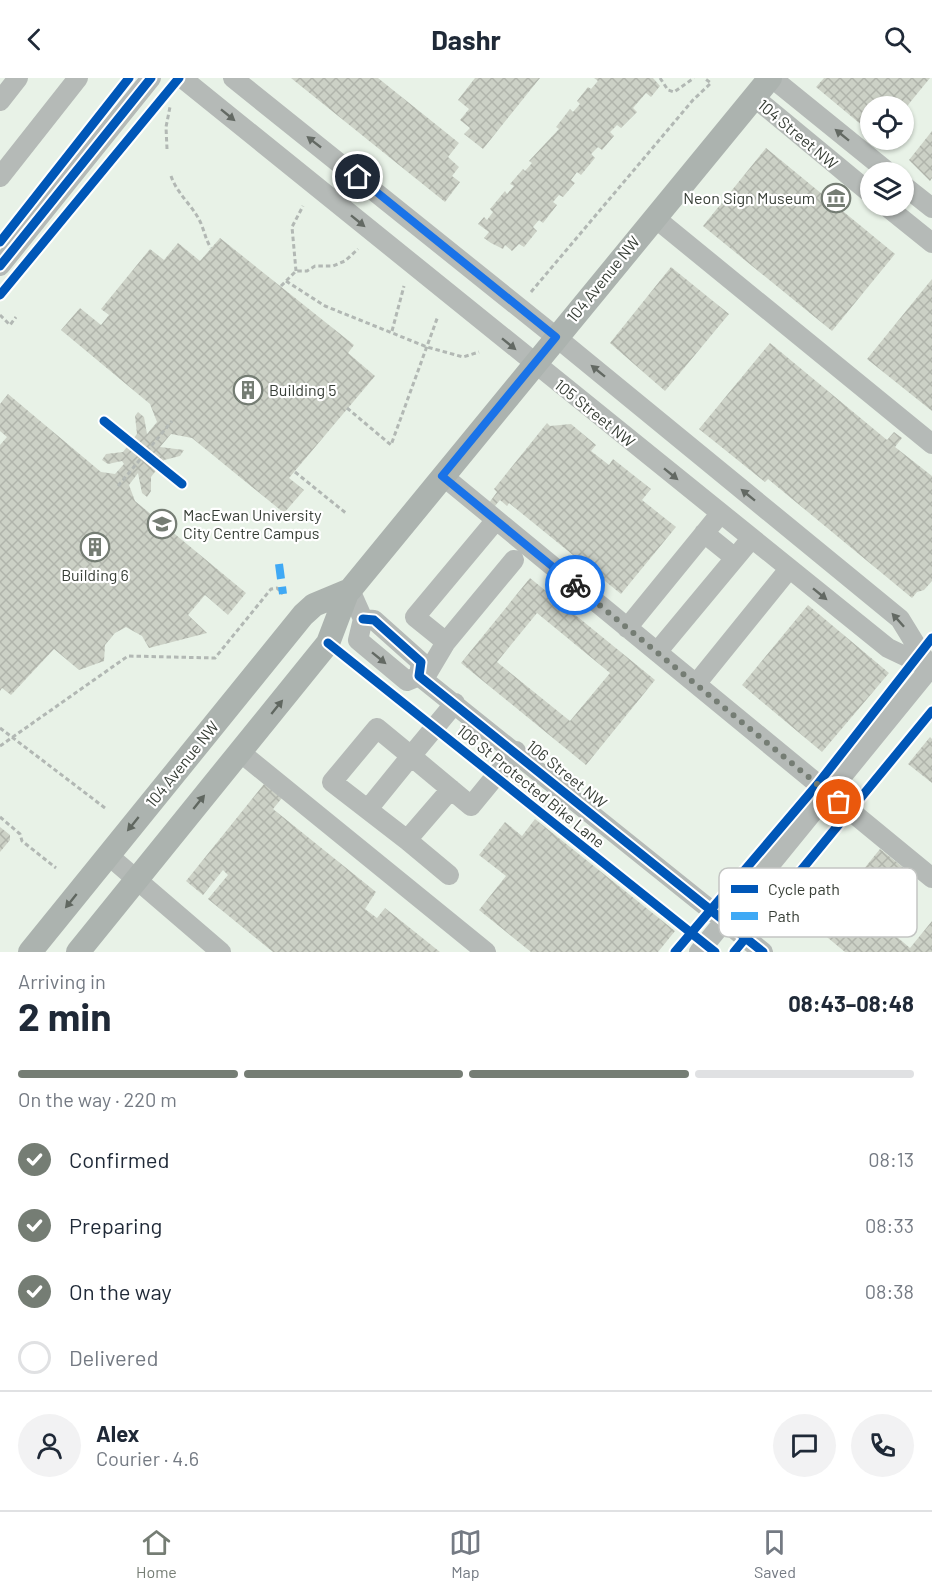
<!DOCTYPE html>
<html lang="en">
<head>
<meta charset="utf-8">
<style>
  body { margin:0; font-family:Barlow,sans-serif; background:#f2f2f3; color:#1f2937; height:100vh; display:flex; flex-direction:column; font-size:22px; white-space:nowrap }
  * { box-sizing:border-box; margin:0 }
  p { font-size:20px; color:#747a83 }
  .icon { flex:none; width:33px; height:33px; fill:none; stroke:currentColor; stroke-width:2; stroke-linecap:round; stroke-linejoin:round }
  .map { position:relative; height:874px; overflow:hidden }
  .sheet { display:flex; flex-direction:column; background:#fff; flex:1 }
  .sheet>* { flex:none }
  .fabs { position:absolute; left:860px; top:18px; display:grid; gap:12px }
  .fabs a { display:grid; place-items:center; width:54px; height:54px; border-radius:50%; background:#fff; box-shadow:0 2px 4px #0004; font-size:30px }
  .pin { position:absolute; display:grid; place-items:center; width:51px; height:51px; color:#fff; margin:-26px; border:3px solid #fff; border-radius:50%; box-shadow:0 2px 6px #0007 }
  .courier { position:absolute; display:grid; place-items:center; width:60px; height:60px; margin:-30px; border:4px solid #1a73e8; border-radius:50%; background:#fff; color:#222; box-shadow:0 2px 8px #0007 }
  .summary em { font-style:normal; font-weight:700 }
  .summary div { display:flex; flex-direction:column-reverse }
  .summary { display:flex; align-items:center; justify-content:space-between; height:102px; padding:0 18px }
  h1 { font-size:39px; font-weight:700; line-height:45px }
  .bar { display:grid; grid-template-columns:repeat(4,1fr); gap:9px 6px; align-content:center; height:72px; padding:0 18px }
  .bar i { height:8px; border-radius:4px; background:#e0e1e3 }
  .bar .on { background:#757d74 }
  .bar p { grid-column:span 4 }
  .line { display:flex; align-items:center; gap:15px; padding:0 18px; border-top:2px solid #e0e1e3 }
  .line div { flex:1 }
  .round { display:grid; place-items:center; flex:none; width:63px; height:63px; border-radius:32px; background:#f2f2f3 }
  ol { padding:0 18px; list-style:none }
  li { display:flex; align-items:center; gap:18px; height:66px }
  li p { margin-inline-start:auto }
  li .icon { padding:6px; border-radius:50%; background:#757d74; color:#fff; stroke-width:4 }
  li:last-child { color:#747a83 }
  li i { width:33px; height:33px; border:3px solid #e0e1e3; border-radius:50% }
  header { display:flex; justify-content:space-between; align-items:center; height:78px; padding:0 18px; background:#fff; font-size:27px; font-weight:700 }
  .tabs { display:flex; justify-content:space-around; align-items:center; height:84px; border-top:2px solid #e0e1e3; background:#fff; font-size:16px; color:#747a83 }
  .tabs a { display:grid; justify-items:center; gap:3px }
  .tabs .on { color:#757d74 }
  .map>svg:first-child { display:block }
  .building { fill:url(#building-cross-hatch); fill-rule:evenodd }
  .lines { fill:none; stroke-linecap:round; stroke-linejoin:round }
  .path { stroke:#b2b8b4; stroke-width:3; stroke-dasharray:4.5 3; stroke-linecap:butt }
  .minor { stroke:#b5bab7; stroke-width:20 }
  .major { stroke:#acb3af; stroke-width:24 }
  .quiet { stroke:#3fa9f5; stroke-width:8; stroke-dasharray:15 8; stroke-linecap:butt }
  .cycleway-casing { stroke:#fff; stroke-width:13 }
  .cycleway { stroke:#0057b8; stroke-width:9 }
  .oneway { fill:#636963 }
  .oneway2 { fill:#606760 }
  .done { stroke:#757d74; stroke-width:6; stroke-dasharray:0 10.8 }
  .route { stroke:#1a73e8; stroke-width:8 }
  .labels { text-anchor:middle; stroke-width:4.5; stroke-linejoin:round; paint-order:stroke }
  .street-label { font-size:16px; fill:#373e36; stroke:#fff }
  .poi-label { font-size:16px; fill:#373e36; stroke:#fff; text-anchor:start }
  .key { fill:#fff; stroke:#c3c5c3; stroke-width:1.5 }
  .key-label { font-size:16px; fill:#373e36 }
</style>
</head>
<body>
<header><svg class="icon" aria-label="back" viewBox="0 0 24 24"><path d="M15 5l-7 7 7 7"/></svg>Dashr<svg class="icon" aria-label="search" viewBox="0 0 24 24"><circle cx="10" cy="10" r="6"/><path d="M15 15l6 6"/></svg></header>
<div class="map">
<svg width="932" height="874" viewBox="0 0 932 874">
  <defs>
    <pattern id="building-cross-hatch" width="8" height="8" patternUnits="userSpaceOnUse" patternTransform="scale(1.5)"><rect width="8" height="8" fill="#ccd1c6"/><path d="M0 0l8 8M0 8l8-8" fill="none" stroke="#b0b4ab"/></pattern>
  </defs>
  <rect width="100%" height="100%" fill="#e8f2e7"/>
  <path class="building" d="M291,0h87l81,65 -11,14 11,10 -7,9 8,6 -15,20z
    M475,0h65l-57,71 -19,-15 6,-6 -10,-8 9,-11 -11,-9z
    M594,0h59l7,8 -9,11 -5,-4 -13,15 4,4 -16,16 -4,-3 -7,7 4,4 -12,14 -4,-3 -7,7 4,4 -14,17 -4,-3 -6,8 4,3 -12,14 -4,-2 -6,7 4,3 -14,18 -4,-3 -6,7 4,4 -13,16 -5,-3 -7,7 -7,-6 -2,4 -12,-6 -7,-5 5,-6 -11,-8 6,-7 3,3 6,-8 -3,-3 15,-18 2,3 7,-8 -4,-2 13,-15 2,2 7,-8 -3,-2 30,-32 -3,-2 14,-18 3,3 7,-8 -3,-3 11,-14 3,2 7,-8z
    M824,0h106l-27,33v-5h-33v26l-54,-45z
    M932,53v47l-2,3 -21,-21z
    M766,70l129,106 -63,77 -129,-105z
    M220,160l134,107 -6,8 27,23 -86,102 15,12 -20,23 -92,-75 -21,-4 -11,13 24,3 -4,6 -16,4 -13,17v14l-4,6 -5,-4 -4,-20 -9,12 6,16 111,92 -18,22 -23,-20 -17,20 19,18 -58,15 -7,-12 -16,-9 -11,6 -10,12 -1,16 -25,9 -25,-21 -43,46 -9,-7 -2,3v-246l7,-8 -7,-6v-27l8,-10 93,78 14,2 9,-10 -2,-3 -14,3 -6,-4 4,-6 17,-2 14,-18 -2,-18 3,-4 6,5 3,17 10,-12 -7,-18 -89,-74 19,-22 21,17 8,-10 -8,-6 49,-60 14,11 14,-17 22,18z
    M671,189l58,47 -64,77 -55,-48z
    M932,201v132l-65,-52z
    M770,265l117,97 7,-8 8,6 -7,9 37,29v105l-8,9 -7,2 -5,6 -144,-119 -3,3 -66,-53z
    M547,345l3,3 21,-2 25,21 -5,6 18,14 4,-6 38,30 -9,11 34,27 -55,67 -112,-91 -2,3 -7,-6 -6,7 -5,-4 8,-11 -3,-3z
    M530,500l125,102 -69,85 -125,-102zM537,535l73,60 -40,48 -73,-59z
    M808,527l81,68 -67,79 -80,-67z
    M930,659l2,2v44l-24,-19z
    M264,706l18,14 -9,11 103,83 -11,17 12,9 8,-10 55,44h-167l-65,-53 20,-24 -5,-5 -20,25 -17,-14z
    M535,741l140,112 -17,21h-127l-52,-42 27,-34 -27,-21 26,-33 17,14z
    M0,749l10,8v5l-10,12z
    M880,771l34,27 -36,45 32,27 22,-27v31h-87l-29,-24z"/>
  <g class="lines">
    <path class="path" d="M660,0l8,12 6,2 20,-14
      M167,71l-1,-22 4,-20
      M171,98c7,20 24,31 31,50 3,8 4,14 9,22
      M296,193l-4,-44 11,-21
      M286,203l39,25 102,41 36,10 16,-5
      M281,208l15,-15h11l8,-5h18l12,-5 13,-12
      M531,214l162,-192 18,-17 -7,-5
      M0,237l10,10 6,-8
      M392,253l12,-45
      M347,330l44,37 47,-129
      M104,343l27,22
      M159,388l23,18
      M295,394l52,42
      M118,408l54,-65
      M0,650l105,80
      M0,668l128,-90 87,2 56,-69 6,-1 6,6
      M0,739l20,17 2,7 34,27"/>
    <path class="minor" d="M182,0l706,570 42,20
      M233,0l323,259 344,282 30,49
      M772,0l116,94
      M754,19l116,96
      M0,23l18,-23
      M0,99l78,-99
      M903,107l29,23
      M886,128l46,37
      M654,139l278,227
      M0,188l151,-188
      M443,398l489,402
      M704,455l31,25
      M350,512l13,29 -5,21 49,41 12,-5
      M363,541l11,1 47,42 -2,14
      M627,550l93,-114
      M446,564l-31,-25 81,-97
      M657,574l94,-113
      M419,598l344,276
      M424,601l22,-37 68,-82
      M696,606l93,-115
      M455,625l-44,53 60,50 45,-55
      M240,674l246,200
      M368,731l43,-53 -34,-28 -45,54 75,58
      M108,777l113,97
      M449,797l-42,-35 44,-51
      M699,874l233,-286"/>
    <path class="major" d="M30,874l273,-337 11,-10 36,-15 420,-512
      M78,874l250,-309 19,-50"/>
    <path class="quiet" d="M279,486l4,30"/>
    <g class="cycleway-casing">
      <path id="cycleway" d="M0,164l129,-164
        M0,188l151,-188
        M0,217l179,-217
        M104,343l78,63
        M363,541l11,1 47,42 -2,14 344,276
        M328,565l387,309
        M675,874l142,-167 115,-147
        M734,874l198,-241"/>
    </g>
    <use href="#cycleway" class="cycleway"/>
  </g>
  <defs><path id="oneway-solid" d="M-6-.8H1V-3.2L6.5 0L1 3.2V.8H-6Z" transform="scale(1.5)"/></defs>
  <g class="oneway">
    <use href="#oneway-solid" transform="translate(228 37) rotate(39)"/>
    <use href="#oneway-solid" transform="translate(842 57) rotate(-141)"/>
    <use href="#oneway-solid" transform="translate(314 64) rotate(-142)"/>
    <use href="#oneway-solid" transform="translate(358 143) rotate(39)"/>
    <use href="#oneway-solid" transform="translate(509 266) rotate(39)"/>
    <use href="#oneway-solid" transform="translate(598 293) rotate(-141)"/>
    <use href="#oneway-solid" transform="translate(671 396) rotate(39)"/>
    <use href="#oneway-solid" transform="translate(748 417) rotate(-141)"/>
    <use href="#oneway-solid" transform="translate(820 516) rotate(39)"/>
    <use href="#oneway-solid" transform="translate(898 542) rotate(-132)"/>
    <use href="#oneway-solid" transform="translate(379 580) rotate(39)"/>
  </g>
  <g class="oneway2">
    <use href="#oneway-solid" transform="translate(277 629) rotate(-51)"/>
    <use href="#oneway-solid" transform="translate(199 724) rotate(-51)"/>
    <use href="#oneway-solid" transform="translate(133 746) rotate(129)"/>
    <use href="#oneway-solid" transform="translate(71 823) rotate(129)"/>
  </g>
  <g class="lines">
    <path class="done" d="M575,507l264,217"/>
    <path class="route" d="M358,99l198,160 -114,139 133,109"/>
  </g>
  <defs>
    <g id="museum-ring" transform="scale(1.5)"><circle r="9.5" fill="#fff" stroke="#757d74" stroke-width="1.5"/><path d="M0-6L6-3V-2H-6V-3ZM-5-1h2V3h-2ZM-1-1h2V3h-2ZM3-1h2V3H3ZM-6 4H6V6H-6Z" fill="#757d74"/></g>
    <g id="building-ring" transform="scale(1.5)"><circle r="9.5" fill="#fff" stroke="#757d74" stroke-width="1.5"/><path d="M-4-6H4V6H1V3H-1V6H-4ZM-2.5-4.3h1.7v1.8h-1.7ZM.8-4.3h1.7v1.8H.8ZM-2.5-1h1.7V.8h-1.7ZM.8-1h1.7V.8H.8Z" fill="#757d74"/></g>
    <g id="university-ring" transform="scale(1.5)"><circle r="9.5" fill="#fff" stroke="#757d74" stroke-width="1.5"/><path d="M0-5L7-2L0 1L-7-2ZM-4 1L0 2.5L4 1V4Q0 6-4 4Z" fill="#757d74"/></g>
  </defs>
  <g fill-rule="evenodd">
    <use href="#museum-ring" x="836" y="120"/>
    <use href="#building-ring" x="248" y="312"/>
    <use href="#university-ring" x="162" y="446"/>
    <use href="#building-ring" x="95" y="469"/>
  </g>
  <g class="labels">
    <g class="street-label">
      <text transform="translate(798 56) rotate(40)" y="6">104 Street NW</text>
      <text transform="translate(603 201) rotate(-51)" y="6">104 Avenue NW</text>
      <text transform="translate(595 335) rotate(39)" y="6">105 Street NW</text>
      <text transform="translate(182 686) rotate(-51)" y="6">104 Avenue NW</text>
      <text transform="translate(567 696) rotate(39)" y="6">106 Street NW</text>
      <text transform="translate(531 708) rotate(39)" y="6">106 St Protected Bike Lane</text>
    </g>
    <g class="poi-label">
      <text x="815" y="126" text-anchor="end">Neon Sign Museum</text>
      <text x="269" y="318">Building 5</text>
      <text x="183" y="443">MacEwan University<tspan x="183" dy="18">City Centre Campus</tspan></text>
      <text x="95" y="503" text-anchor="middle">Building 6</text>
    </g>
  </g>
  <rect x="719" y="790" width="198" height="69" rx="9" class="key"/>
  <rect x="731" y="807" width="27" height="8" fill="#0057b8"/>
  <rect x="731" y="834" width="27" height="8" fill="#3fa9f5"/>
  <g class="key-label">
    <text x="768" y="817">Cycle path</text>
    <text x="768" y="844">Path</text>
  </g>
</svg>
<div class="fabs">
<a><svg class="icon" aria-label="locate" viewBox="0 0 24 24"><circle cx="12" cy="12" r="6"/><path d="M12 2v4M12 18v4M2 12h4M18 12h4"/></svg></a>
<a><svg class="icon" aria-label="layers" viewBox="0 0 24 24"><path d="M12 4l9 5-9 5-9-5zM3 14l9 5 9-5"/></svg></a>
</div>
<div class="pin" style="left:839px;top:724px;background:#ea580c"><svg class="icon" aria-label="bag" viewBox="0 0 24 24"><path d="M5 8h14l-1 12H6zM9 8a3 3 0 0 1 6 0"/></svg></div>
<div class="pin" style="left:358px;top:99px;background:#1f2937"><svg class="icon" aria-label="home" viewBox="0 0 24 24"><path d="M3 11l9-7 9 7M6 9v11h12V9"/></svg></div>
<div class="courier" style="left:575px;top:507px"><svg class="icon" aria-label="bike" viewBox="0 0 24 24"><circle cx="6" cy="16" r="4"/><circle cx="18" cy="16" r="4"/><path d="M6 16l4-8h5l3 8M10 8l3 8H6M13 5h3"/></svg></div>
</div>
<section class="sheet">
<div class="summary"><div><h1>2 min</h1><p>Arriving in</p></div><em>08:43–08:48</em></div>
<div class="bar"><i class="on"></i><i class="on"></i><i class="on"></i><i></i><p>On the way · 220 m</p></div>
<ol>
<li><svg class="icon" aria-label="check" viewBox="0 0 24 24"><path d="M5 12l5 5 9-10"/></svg>Confirmed<p>08:13</p></li>
<li><svg class="icon" aria-label="check" viewBox="0 0 24 24"><path d="M5 12l5 5 9-10"/></svg>Preparing<p>08:33</p></li>
<li><svg class="icon" aria-label="check" viewBox="0 0 24 24"><path d="M5 12l5 5 9-10"/></svg>On the way<p>08:38</p></li>
<li><i></i>Delivered</li>
</ol>
<div class="line" style="height:108px"><a class="round"><svg class="icon" aria-label="person" viewBox="0 0 24 24"><circle cx="12" cy="8" r="4"/><path d="M4 21q1-7 8-7t8 7"/></svg></a><div><b>Alex</b><p>Courier · 4.6</p></div><a class="round"><svg class="icon" aria-label="chat" viewBox="0 0 24 24"><path d="M4 5h16v11H9l-5 4z"/></svg></a><a class="round"><svg class="icon" aria-label="phone" viewBox="0 0 24 24"><path d="M5 4h4l2 5-3 2q2 4 5 5l2-3 5 2v4C11 20 4 13 5 4z"/></svg></a></div>
</section>
<nav class="tabs">
<a class="on"><svg class="icon" aria-label="home" viewBox="0 0 24 24"><path d="M3 11l9-7 9 7M6 9v11h12V9"/></svg>Home</a>
<a><svg class="icon" aria-label="map" viewBox="0 0 24 24"><path d="M3 6l6-2 6 2 6-2v14l-6 2-6-2-6 2zM9 4v14M15 6v14"/></svg>Map</a>
<a><svg class="icon" aria-label="saved" viewBox="0 0 24 24"><path d="M7 4h10v16l-5-4-5 4z"/></svg>Saved</a>
</nav>
</body>
</html>
